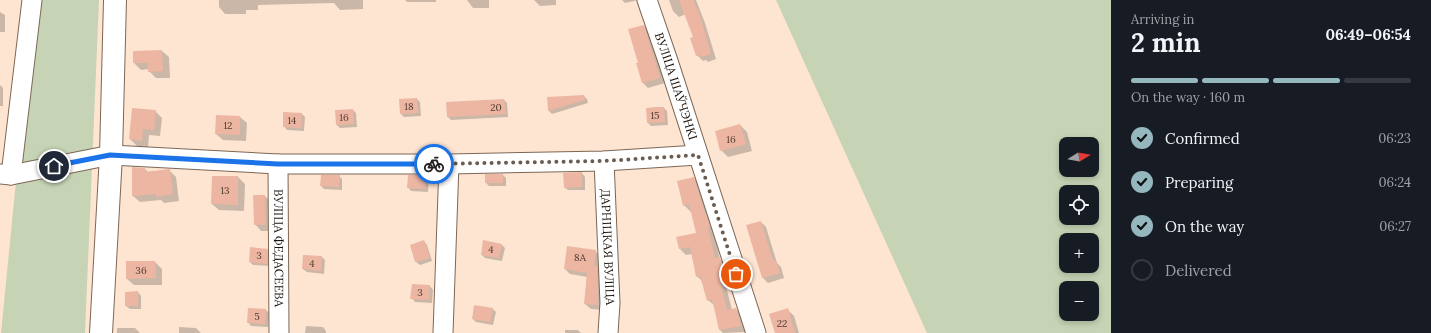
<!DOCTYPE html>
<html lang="en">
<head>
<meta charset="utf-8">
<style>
  body { margin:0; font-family:Lora,serif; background:#20242c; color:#f1f3f6; height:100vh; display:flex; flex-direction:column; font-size:15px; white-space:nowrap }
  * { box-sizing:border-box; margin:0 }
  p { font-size:13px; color:#9ea1a6 }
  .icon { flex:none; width:22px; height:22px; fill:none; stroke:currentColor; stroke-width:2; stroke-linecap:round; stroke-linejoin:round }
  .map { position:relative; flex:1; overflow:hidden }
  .side { display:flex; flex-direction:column; background:#171b24; width:320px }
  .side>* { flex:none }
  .needle { width:26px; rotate:79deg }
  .tools { position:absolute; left:1059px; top:137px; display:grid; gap:8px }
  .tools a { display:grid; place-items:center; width:40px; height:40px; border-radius:8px; background:#171b24; box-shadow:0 2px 6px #0003; font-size:20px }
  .pin { position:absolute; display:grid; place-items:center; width:34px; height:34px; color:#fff; margin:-17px; border:2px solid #fff; border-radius:50%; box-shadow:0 1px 4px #0007 }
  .courier { position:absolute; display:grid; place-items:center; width:40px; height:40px; margin:-20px; border:3px solid #1a73e8; border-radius:50%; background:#fff; color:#222; box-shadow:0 1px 5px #0007 }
  .head em { font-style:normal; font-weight:800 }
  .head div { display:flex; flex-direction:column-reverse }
  .head { display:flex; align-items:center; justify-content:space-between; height:68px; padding:0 20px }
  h1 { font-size:26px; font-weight:800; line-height:30px }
  .bar { display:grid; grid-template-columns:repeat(4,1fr); gap:6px 4px; align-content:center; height:48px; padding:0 20px }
  .bar i { height:5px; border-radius:3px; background:#363941 }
  .bar .on { background:#95b7be }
  .bar p { grid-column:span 4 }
  ol { padding:0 20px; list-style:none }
  li { display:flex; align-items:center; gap:12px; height:44px }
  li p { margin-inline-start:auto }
  li .icon { padding:4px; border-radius:50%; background:#95b7be; color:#111; stroke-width:4 }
  li:last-child { color:#9ea1a6 }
  li i { width:22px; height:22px; border:2px solid #363941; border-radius:50% }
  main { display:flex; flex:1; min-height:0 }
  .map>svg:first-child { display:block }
  .green { fill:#c6d3b4; fill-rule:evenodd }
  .shadow { fill:#0003 }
  .building { fill:#edb6a2 }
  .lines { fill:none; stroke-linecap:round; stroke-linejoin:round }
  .street-casing { stroke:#7c6756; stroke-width:21 }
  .secondary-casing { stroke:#7c6756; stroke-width:24 }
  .street { stroke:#fff; stroke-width:19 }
  .secondary { stroke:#fff; stroke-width:22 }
  .done { stroke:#6a5c51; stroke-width:4; stroke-dasharray:0 7.2 }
  .route { stroke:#1a73e8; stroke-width:5 }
  .labels { text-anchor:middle; stroke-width:3; stroke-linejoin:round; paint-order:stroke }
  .number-label { font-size:10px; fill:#4f3b32 }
  .street-label { font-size:12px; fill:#1a120c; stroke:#fbf6f2 }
</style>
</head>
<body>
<main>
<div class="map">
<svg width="1111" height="333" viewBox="0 0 1111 333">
  <rect width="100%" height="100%" fill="#fee5d2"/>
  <path class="green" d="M34,0h65l-14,333h-84z
    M776,0h335v333h-184zM1066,144h26v26h-26zM1066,192h26v26h-26zM1066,240h26v26h-26zM1066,288h26v26h-26z"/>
  <path class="shadow" d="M219,0h144v9l-23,1 -6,-7 -76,2v5h-12v4h-21l-6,-7z
    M405,0h31v2h-29z
    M467,0h22v8h-16z
    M534,0h22v5l-16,1z
    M622,0h17l-14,3z
    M669,0h27l9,23 11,36 -8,3 -2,-2 -3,1 -6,-6 -2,-17 -9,-24 -7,3 -6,-6z
    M0,12l5,3v17h-5z
    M644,26l5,5 16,52 -17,5 -5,-5z
    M162,51l7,6 1,21h-14l-7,-7v-2l-8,1 -7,-7v-11z
    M0,85l3,3v18h-3z
    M584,96l3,3 1,4 -36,11 -3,-3 -1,-13z
    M417,99l3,3 1,14 -17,1 -3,-3z
    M504,100l3,3 1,14 -57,3 -3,-3z
    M664,108l3,3 1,14 -17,1 -3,-3z
    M353,110l3,3 1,14 -17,1 -3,-3z
    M155,111l7,7 -2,18 -11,-1 -1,12 -11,-1 -7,-7z
    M302,114l3,3 -1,14 -17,-1 -3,-4z
    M217,116l23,1 7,6 -1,18 -23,-1 -7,-6z
    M740,125l7,7 5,19 -24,6 -7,-7z
    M145,169l3,3 21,-2 7,7 3,24 -15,2 -3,-3 -21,2 -7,-6z
    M582,173l3,4v13h-17l-4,-3z
    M486,175h17l3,3v8h-17l-3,-3z
    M339,176l3,3v11l-18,-1 -3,-3z
    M409,176h17l3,3 -1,13 -17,-1 -3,-4z
    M238,177l7,7 -1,27 -25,-1 -7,-6z
    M694,178l6,6 14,49 6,26 6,6 2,12 -4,1 8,32 4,-1 6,7 4,16 -23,1 -3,-3 -5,-24 -7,-6 -5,-18 -6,-6 -5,-22 -6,1 -6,-6 17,-15 -5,-23 -1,1 -7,-7z
    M265,196l7,7v28h-11l-6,-7z
    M761,222l5,5 11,36 4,4 3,11 -16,5 -5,-5 -15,-52z
    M424,241l3,4 5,16 -12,4 -4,-3 -5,-17z
    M501,244l4,4 -3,13 -17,-3 -3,-3z
    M267,250l3,3v13l-17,-1 -3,-3z
    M595,251l6,6 -2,12 3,3 1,38 -12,-1 -6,-5 2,-27 -17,-3 -5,-5z
    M322,257l3,3 -1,14 -17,-2 -4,-3z
    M155,262l7,7v16h-28l-7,-6z
    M430,286l3,4 -1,13 -17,-1 -3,-4z
    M138,292l3,4v13h-11l-4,-3z
    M492,308l4,4 -3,13 -17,-3 -3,-3z
    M249,309l17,1 3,3 -1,14 -17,-1 -3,-4z
    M787,309l7,7 5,17h-23z
    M306,326l17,1 3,4v2h-21z
    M179,327l17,1 5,5h-22z
    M117,328h18l5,5h-23z
    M565,330h13l3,3h-16z"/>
  <path class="building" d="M679,0h14l7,16 11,38 -10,3 -1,-2 -4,1 -6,-18 3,-1z
    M644,25l16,53 -18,5 -6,-20h2l-10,-34z
    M162,50l1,21 -15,1v-9h-15v-12z
    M584,95l1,5 -37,11 -1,-14z
    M417,98l1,15 -18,1 -1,-15z
    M504,99l2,15 -59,3 -1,-15z
    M656,107h8l1,15 -18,1 -1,-15z
    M132,108l24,2 -2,20 -11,-1 -1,12 -13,-2z
    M353,109l1,15 -18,1 -1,-15z
    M283,112l19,1 -1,15 -18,-1z
    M216,115l24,1v19l-25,-1z
    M740,124l6,20 -26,7 -5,-20z
    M132,167l13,1v4l25,-3 3,25 -17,3v-3l-24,2z
    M582,172v15l-18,1 -1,-15z
    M485,174h18v9h-18z
    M321,175h19l-1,12 -19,-1z
    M408,175h18l-1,14 -18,-1z
    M212,176h26v29l-27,-1z
    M694,177l11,37 1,-1 4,14h-2l7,31 5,-1 3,14 -5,1 9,38 9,-2 5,18 -22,4 -7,-31 -5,2 -7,-25 -4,1 -6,-30 -11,2 -3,-12 20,-4 -7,-29 -6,2 -6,-25z
    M253,195h12l1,30h-12z
    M761,221l12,40h3l4,12 -18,5 -16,-53z
    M424,240l6,18 -15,4 -5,-17z
    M483,240l19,4 -3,14 -18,-3z
    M567,246l29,4 -2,16h3l1,39 -14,-1 3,-31 -23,-4z
    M250,247l18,2 -1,15 -18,-2z
    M303,255l19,1 -1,15 -19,-2z
    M126,261h29l1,17 -30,1z
    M412,284l18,1 -1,15 -19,-1z
    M138,291v15h-13v-14z
    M474,305l19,3 -3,14 -18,-3z
    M248,308l18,1 -1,15 -18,-1z
    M788,308l7,25h-20l-6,-19z"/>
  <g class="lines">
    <g class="street-casing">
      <g id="street">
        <path id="s1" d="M647,0l21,61 88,272"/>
        <path id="s2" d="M604,161l6,142 -2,30"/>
        <path id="s3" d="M278,164l1,169"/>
        <path d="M0,174l11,1 100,-20 167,9h171l155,-3 94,-6"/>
        <path d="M11,175l21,-175"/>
        <path d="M443,333l6,-169"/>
      </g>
    </g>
    <g class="secondary-casing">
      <path id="secondary" d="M101,333l10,-178 4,-155"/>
    </g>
    <use href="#street" class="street"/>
    <use href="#secondary" class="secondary"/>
  </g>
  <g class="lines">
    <path class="done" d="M434,164l170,-3 94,-6 38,119"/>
    <path class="route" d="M54,166l56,-11 168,9h156"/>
  </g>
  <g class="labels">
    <g class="number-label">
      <text x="409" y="110">18</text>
      <text x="496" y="111">20</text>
      <text x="655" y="119">15</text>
      <text x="344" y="121">16</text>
      <text x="292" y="124">14</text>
      <text x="228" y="129">12</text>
      <text x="731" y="143">16</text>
      <text x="225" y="194">13</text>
      <text x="491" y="253">4</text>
      <text x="259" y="259">3</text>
      <text x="580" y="261">8А</text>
      <text x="312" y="267">4</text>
      <text x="141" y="274">36</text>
      <text x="420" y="296">3</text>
      <text x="257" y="320">5</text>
      <text x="782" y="327">22</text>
    </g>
    <g class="street-label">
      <text dy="4" stroke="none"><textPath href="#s1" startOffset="91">ВУЛІЦА ШАЎЧЭНКІ</textPath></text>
      <text dy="4" stroke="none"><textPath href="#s2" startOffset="86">ДАРНІЦКАЯ ВУЛІЦА</textPath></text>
      <text dy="4" stroke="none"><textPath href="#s3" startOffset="84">ВУЛІЦА ФЕДАСЕЕВА</textPath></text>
    </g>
  </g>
</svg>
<div class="tools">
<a><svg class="needle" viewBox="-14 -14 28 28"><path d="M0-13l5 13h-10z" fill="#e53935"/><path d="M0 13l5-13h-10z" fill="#9ea1a6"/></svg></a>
<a><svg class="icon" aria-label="locate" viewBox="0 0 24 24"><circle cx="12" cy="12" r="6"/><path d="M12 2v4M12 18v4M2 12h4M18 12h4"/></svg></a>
<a>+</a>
<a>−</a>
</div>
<div class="pin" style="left:736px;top:274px;background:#ea580c"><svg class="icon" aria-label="bag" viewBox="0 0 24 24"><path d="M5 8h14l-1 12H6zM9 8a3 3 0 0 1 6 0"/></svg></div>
<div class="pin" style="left:54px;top:166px;background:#1f2937"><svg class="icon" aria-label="home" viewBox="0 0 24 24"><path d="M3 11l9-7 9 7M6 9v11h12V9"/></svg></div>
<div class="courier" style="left:434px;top:164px"><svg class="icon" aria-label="bike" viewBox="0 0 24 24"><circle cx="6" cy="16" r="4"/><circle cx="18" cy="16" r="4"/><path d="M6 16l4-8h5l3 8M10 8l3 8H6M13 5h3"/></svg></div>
</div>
<section class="side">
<div class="head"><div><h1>2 min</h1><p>Arriving in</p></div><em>06:49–06:54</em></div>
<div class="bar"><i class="on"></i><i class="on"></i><i class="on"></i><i></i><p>On the way · 160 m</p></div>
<ol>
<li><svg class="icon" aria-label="check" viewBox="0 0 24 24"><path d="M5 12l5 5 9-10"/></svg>Confirmed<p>06:23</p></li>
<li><svg class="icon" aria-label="check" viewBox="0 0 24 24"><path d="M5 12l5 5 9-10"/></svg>Preparing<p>06:24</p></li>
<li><svg class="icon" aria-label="check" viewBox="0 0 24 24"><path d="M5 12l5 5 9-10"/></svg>On the way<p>06:27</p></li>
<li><i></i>Delivered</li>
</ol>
</section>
</main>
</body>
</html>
